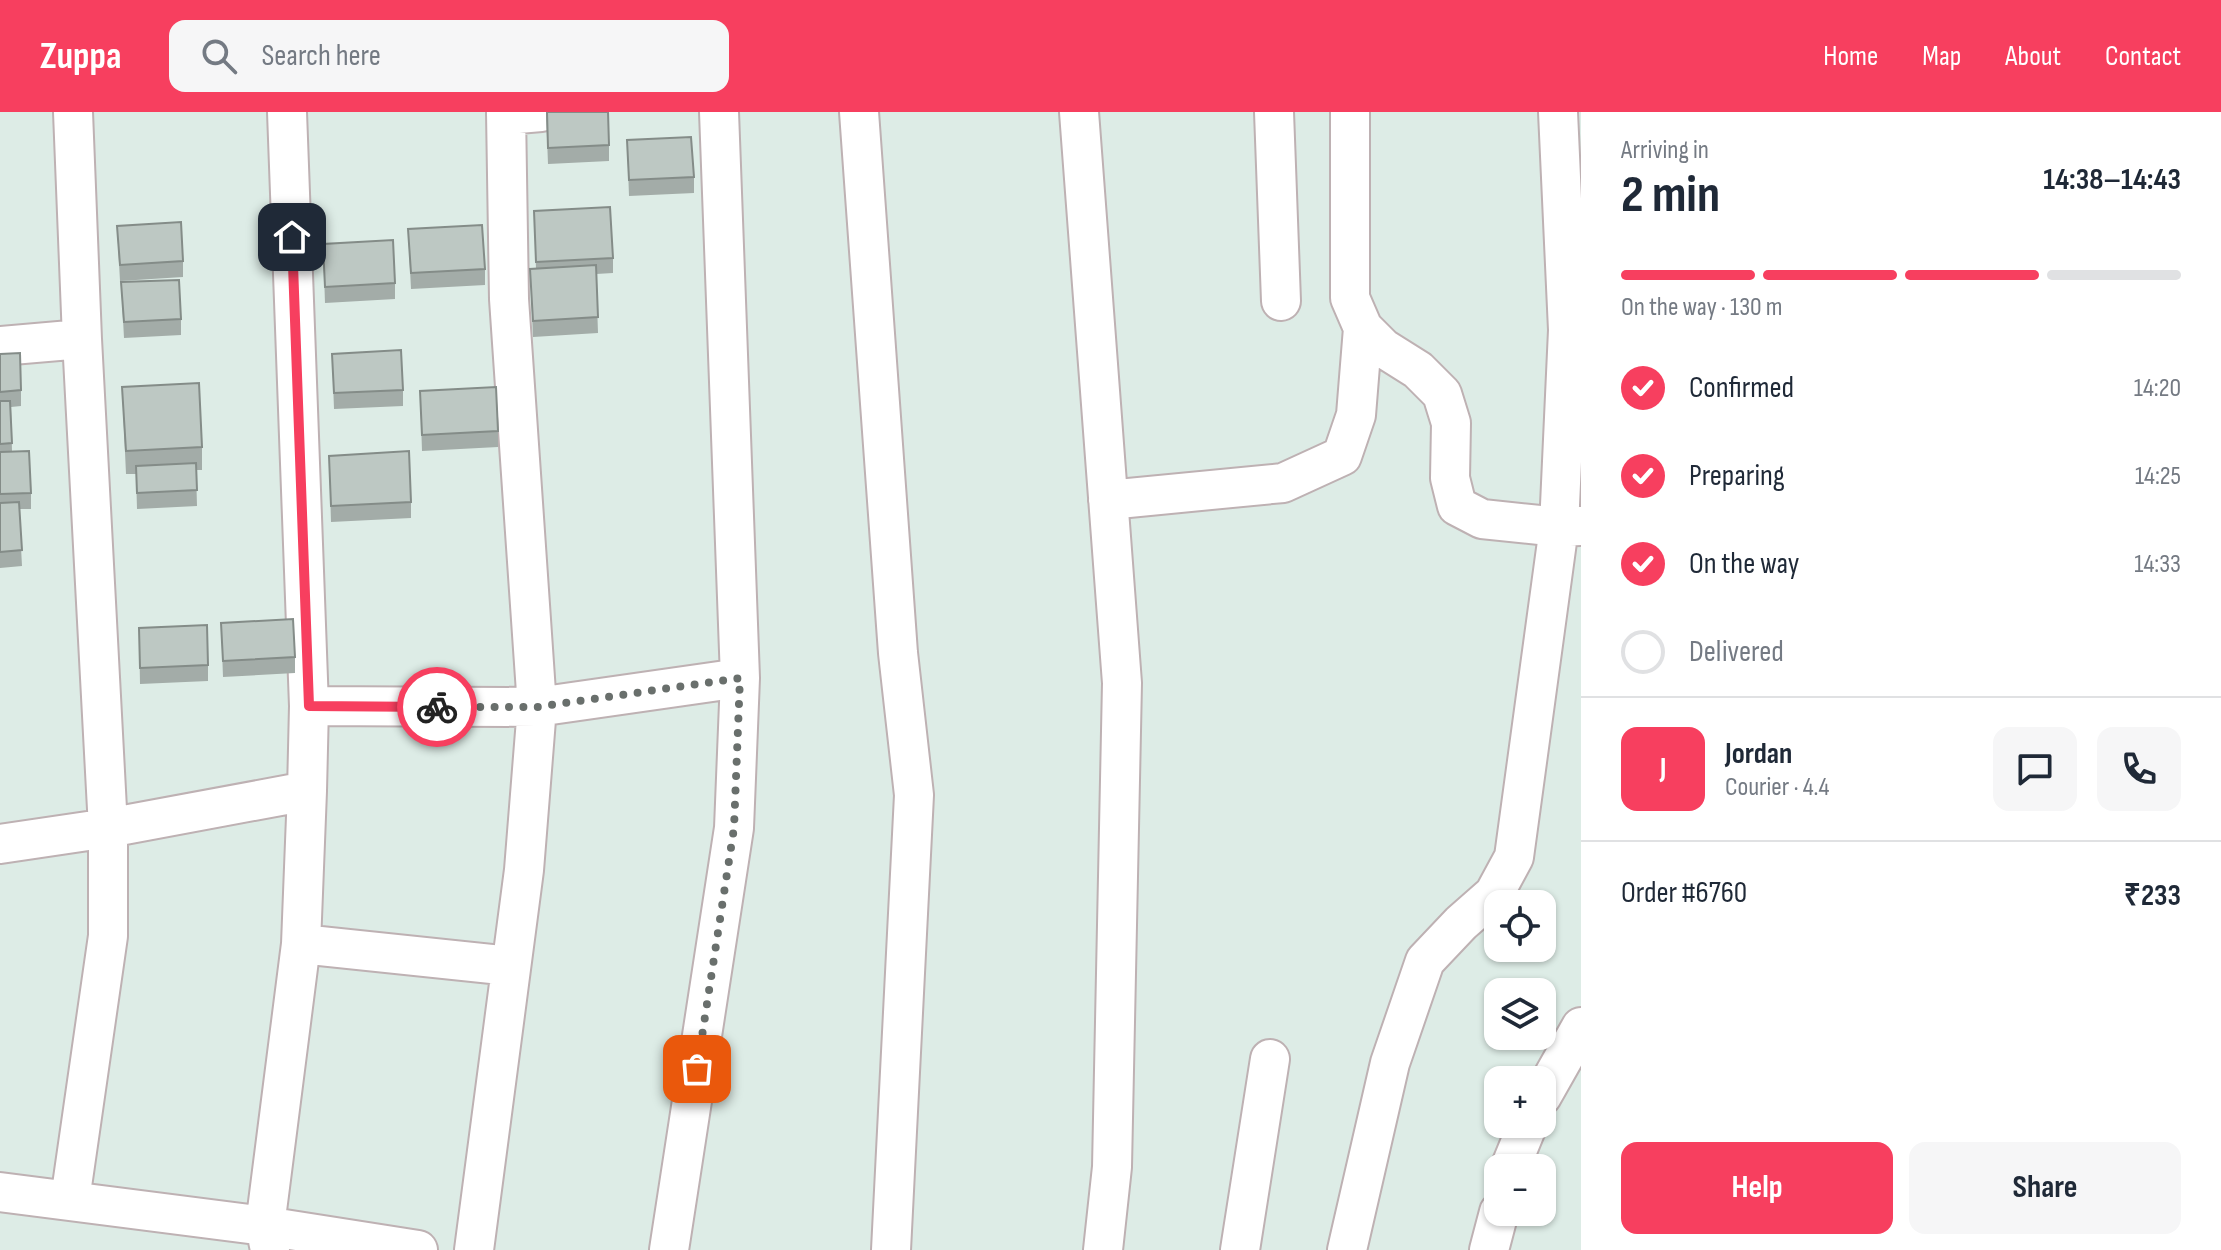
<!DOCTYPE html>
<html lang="en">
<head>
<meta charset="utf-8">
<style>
  body { margin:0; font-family:"Sofia Sans Condensed",sans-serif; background:#f6f6f7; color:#1f2937; height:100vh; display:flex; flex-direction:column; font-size:30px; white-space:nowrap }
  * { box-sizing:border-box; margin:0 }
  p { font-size:26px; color:#747a83 }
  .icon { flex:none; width:44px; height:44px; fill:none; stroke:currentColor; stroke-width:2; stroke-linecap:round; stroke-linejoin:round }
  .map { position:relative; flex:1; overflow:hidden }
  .sheet { display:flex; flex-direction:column; background:#fff; width:640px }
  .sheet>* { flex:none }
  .controls { position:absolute; left:1484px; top:778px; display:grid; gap:16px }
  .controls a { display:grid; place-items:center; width:72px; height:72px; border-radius:16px; background:#fff; box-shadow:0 2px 6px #0004; font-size:40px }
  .pin { position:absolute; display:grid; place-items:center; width:68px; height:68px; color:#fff; margin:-34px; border-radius:16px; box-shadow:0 4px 12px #0006 }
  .courier { position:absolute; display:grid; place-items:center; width:80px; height:80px; margin:-40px; border:6px solid #f73f5f; border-radius:50%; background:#fff; color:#222; box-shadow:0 2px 10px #0007 }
  .headline em { font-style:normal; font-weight:700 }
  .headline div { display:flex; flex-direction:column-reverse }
  .headline { display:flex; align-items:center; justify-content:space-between; height:136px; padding:0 40px }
  h1 { font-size:52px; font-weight:700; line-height:60px }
  .bar { display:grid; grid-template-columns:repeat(4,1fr); gap:12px 8px; align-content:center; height:96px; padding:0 40px }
  .bar i { height:10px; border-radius:6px; background:#e0e1e3 }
  .bar .current { background:#f73f5f }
  .bar p { grid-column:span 4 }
  .line { display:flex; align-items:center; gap:20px; padding:0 40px; border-top:2px solid #e0e1e3 }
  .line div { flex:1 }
  .round { display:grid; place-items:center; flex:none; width:84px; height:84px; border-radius:16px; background:#f6f6f7 }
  ol { padding:0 40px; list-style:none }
  li { display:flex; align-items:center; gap:24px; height:88px }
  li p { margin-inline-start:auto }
  li .icon { padding:8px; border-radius:50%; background:#f73f5f; color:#fff; stroke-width:4 }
  li:last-child { color:#747a83 }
  li i { width:44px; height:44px; border:4px solid #e0e1e3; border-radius:50% }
  .primary-button { display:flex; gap:16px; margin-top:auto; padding:16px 40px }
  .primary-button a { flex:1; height:92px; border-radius:16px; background:#f73f5f; color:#fff; font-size:32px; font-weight:700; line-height:92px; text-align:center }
  .primary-button a+a { background:#f6f6f7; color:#1f2937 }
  header { display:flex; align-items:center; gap:48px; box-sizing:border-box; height:112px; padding:0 40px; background:#f73f5f; color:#fff }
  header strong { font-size:38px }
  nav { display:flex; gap:44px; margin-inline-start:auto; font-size:28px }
  .search { width:560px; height:72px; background:#f6f6f7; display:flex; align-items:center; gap:20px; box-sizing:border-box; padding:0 28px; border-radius:16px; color:#747a83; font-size:30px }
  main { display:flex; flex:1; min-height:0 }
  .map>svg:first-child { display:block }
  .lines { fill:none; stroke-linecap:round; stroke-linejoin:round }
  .street-casing { stroke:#beb1b3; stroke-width:42 }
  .street { stroke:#fff; stroke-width:38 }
  .wall { fill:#a3aca8 }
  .building { fill:#bdc8c3; stroke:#848c88; stroke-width:2 }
  .done { stroke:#696f6c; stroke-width:8; stroke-dasharray:0 14.4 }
  .route { stroke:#f73f5f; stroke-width:10 }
</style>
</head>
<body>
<header>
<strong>Zuppa</strong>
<div class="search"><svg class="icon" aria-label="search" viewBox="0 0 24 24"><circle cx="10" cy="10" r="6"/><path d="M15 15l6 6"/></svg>Search here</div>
<nav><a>Home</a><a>Map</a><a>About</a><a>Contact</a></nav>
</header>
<main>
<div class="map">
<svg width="1581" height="1138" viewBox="0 0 1581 1138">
  <rect width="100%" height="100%" fill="#ddece6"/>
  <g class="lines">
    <g class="street-casing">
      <path id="street" d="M287,0l22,594 -2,85
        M859,0l39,541 16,142 -23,455
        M1079,0l43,571 -10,484 -9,83
        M1274,0l7,189
        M1350,0v186l13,30 20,20 35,22 24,24 9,29 -1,55 7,28 25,13 77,8 22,-1
        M506,3l35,-3
        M0,234l82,-7
        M1108,388l175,-17 59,-27 14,-41 7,-87
        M309,594l228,1 203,-29
        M0,732l108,-16 199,-37 -6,153 -36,282 153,24
        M301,832l210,22
        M1542,984l39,-69
        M1510,1056l18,-44
        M0,1080l265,34 5,24
        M70,1088l38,-264v-108l-26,-489 -9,-227
        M474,1138l50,-380 13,-163 -28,-408 -3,-187
        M669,1138l65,-422 6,-150 -21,-566
        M1240,1138l30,-191
        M1347,1138l43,-187 35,-102 36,-38 33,-29 20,-37 45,-330 9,-197 -10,-218
        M1489,1138l10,-38"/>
    </g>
    <use href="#street" class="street"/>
  </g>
  <path class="wall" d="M546,0l63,33v16l-61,3z
    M627,28l67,37v16l-65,3z
    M534,99l79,47v15l-17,1 2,59 -65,4 -3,-68h6z
    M117,114l66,35v16l-63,4z
    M408,117l77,40v16l-74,4z
    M323,132l72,39v16l-70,4z
    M121,170l60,37v16l-57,3z
    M0,242l21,36v16l-10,1 1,45 19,41v16h-12l3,57 -22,2z
    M332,242l71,36v16l-69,3z
    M122,275l80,60v23h-6l1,36 -60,3 -1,-35h-10z
    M420,279l78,40v16l-76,4z
    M329,344l82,46v16l-80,4z
    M221,511l74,34v16l-72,4z
    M139,516l69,37v16l-68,3z"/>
  <path class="building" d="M547,0h61l1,33 -61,3z
    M691,25l3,40 -65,3 -2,-40z
    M610,95l3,51 -77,4 -2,-51z
    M181,110l2,39 -63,4 -3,-39z
    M482,113l3,44 -74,4 -3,-44z
    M393,128l2,43 -70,4 -2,-43z
    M596,153l2,52 -65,4 -3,-52z
    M179,168l2,39 -57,3 -3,-40z
    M401,238l2,40 -69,3 -2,-39z
    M20,241l1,37 -21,2v-38z
    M199,271l3,64 -76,4 -4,-64z
    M496,275l2,44 -76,4 -2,-44z
    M0,289h10l2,42 -12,1z
    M29,339l2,42 -31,1v-42z
    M409,339l2,51 -80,4 -2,-50z
    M196,351l1,27 -60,3 -1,-27z
    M19,390l3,48 -22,2v-49z
    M293,507l2,38 -72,4 -2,-38z
    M207,513l1,40 -68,3 -1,-40z"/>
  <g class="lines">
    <path class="done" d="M437,595h100l203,-29 -6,150 -37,241"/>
    <path class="route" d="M292,125l17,469 128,1"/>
  </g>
</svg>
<div class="controls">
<a><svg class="icon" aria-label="locate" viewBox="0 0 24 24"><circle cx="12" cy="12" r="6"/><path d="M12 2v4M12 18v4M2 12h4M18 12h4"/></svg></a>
<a><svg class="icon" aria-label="layers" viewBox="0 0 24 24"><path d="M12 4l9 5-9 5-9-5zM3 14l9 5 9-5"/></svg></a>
<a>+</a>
<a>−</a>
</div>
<div class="pin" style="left:697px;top:957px;background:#ea580c"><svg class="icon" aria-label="bag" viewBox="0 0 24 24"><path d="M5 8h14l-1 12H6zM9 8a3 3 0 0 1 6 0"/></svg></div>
<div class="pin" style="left:292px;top:125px;background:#1f2937"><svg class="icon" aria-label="home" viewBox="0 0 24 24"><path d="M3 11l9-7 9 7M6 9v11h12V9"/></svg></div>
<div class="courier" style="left:437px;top:595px"><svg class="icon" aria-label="bike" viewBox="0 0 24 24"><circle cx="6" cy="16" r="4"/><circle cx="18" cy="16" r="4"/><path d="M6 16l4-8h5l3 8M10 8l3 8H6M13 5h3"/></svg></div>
</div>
<section class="sheet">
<div class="headline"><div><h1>2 min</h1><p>Arriving in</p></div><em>14:38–14:43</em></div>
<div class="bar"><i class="current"></i><i class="current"></i><i class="current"></i><i></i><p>On the way · 130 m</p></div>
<ol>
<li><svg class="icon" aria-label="check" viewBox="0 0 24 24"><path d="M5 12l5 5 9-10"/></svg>Confirmed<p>14:20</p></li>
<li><svg class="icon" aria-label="check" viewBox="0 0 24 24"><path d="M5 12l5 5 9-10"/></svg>Preparing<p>14:25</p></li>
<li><svg class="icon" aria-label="check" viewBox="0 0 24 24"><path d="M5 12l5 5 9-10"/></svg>On the way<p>14:33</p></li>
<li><i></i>Delivered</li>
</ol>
<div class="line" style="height:144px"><b class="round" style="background:#f73f5f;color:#fff">J</b><div><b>Jordan</b><p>Courier · 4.4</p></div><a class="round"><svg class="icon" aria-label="chat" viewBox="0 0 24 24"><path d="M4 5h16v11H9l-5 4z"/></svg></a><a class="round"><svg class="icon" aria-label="phone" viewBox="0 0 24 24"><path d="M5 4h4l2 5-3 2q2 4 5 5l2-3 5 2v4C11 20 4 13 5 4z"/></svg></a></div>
<div class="line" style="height:104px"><div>Order #6760</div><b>₹233</b></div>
<div class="primary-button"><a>Help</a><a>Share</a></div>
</section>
</main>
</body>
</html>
